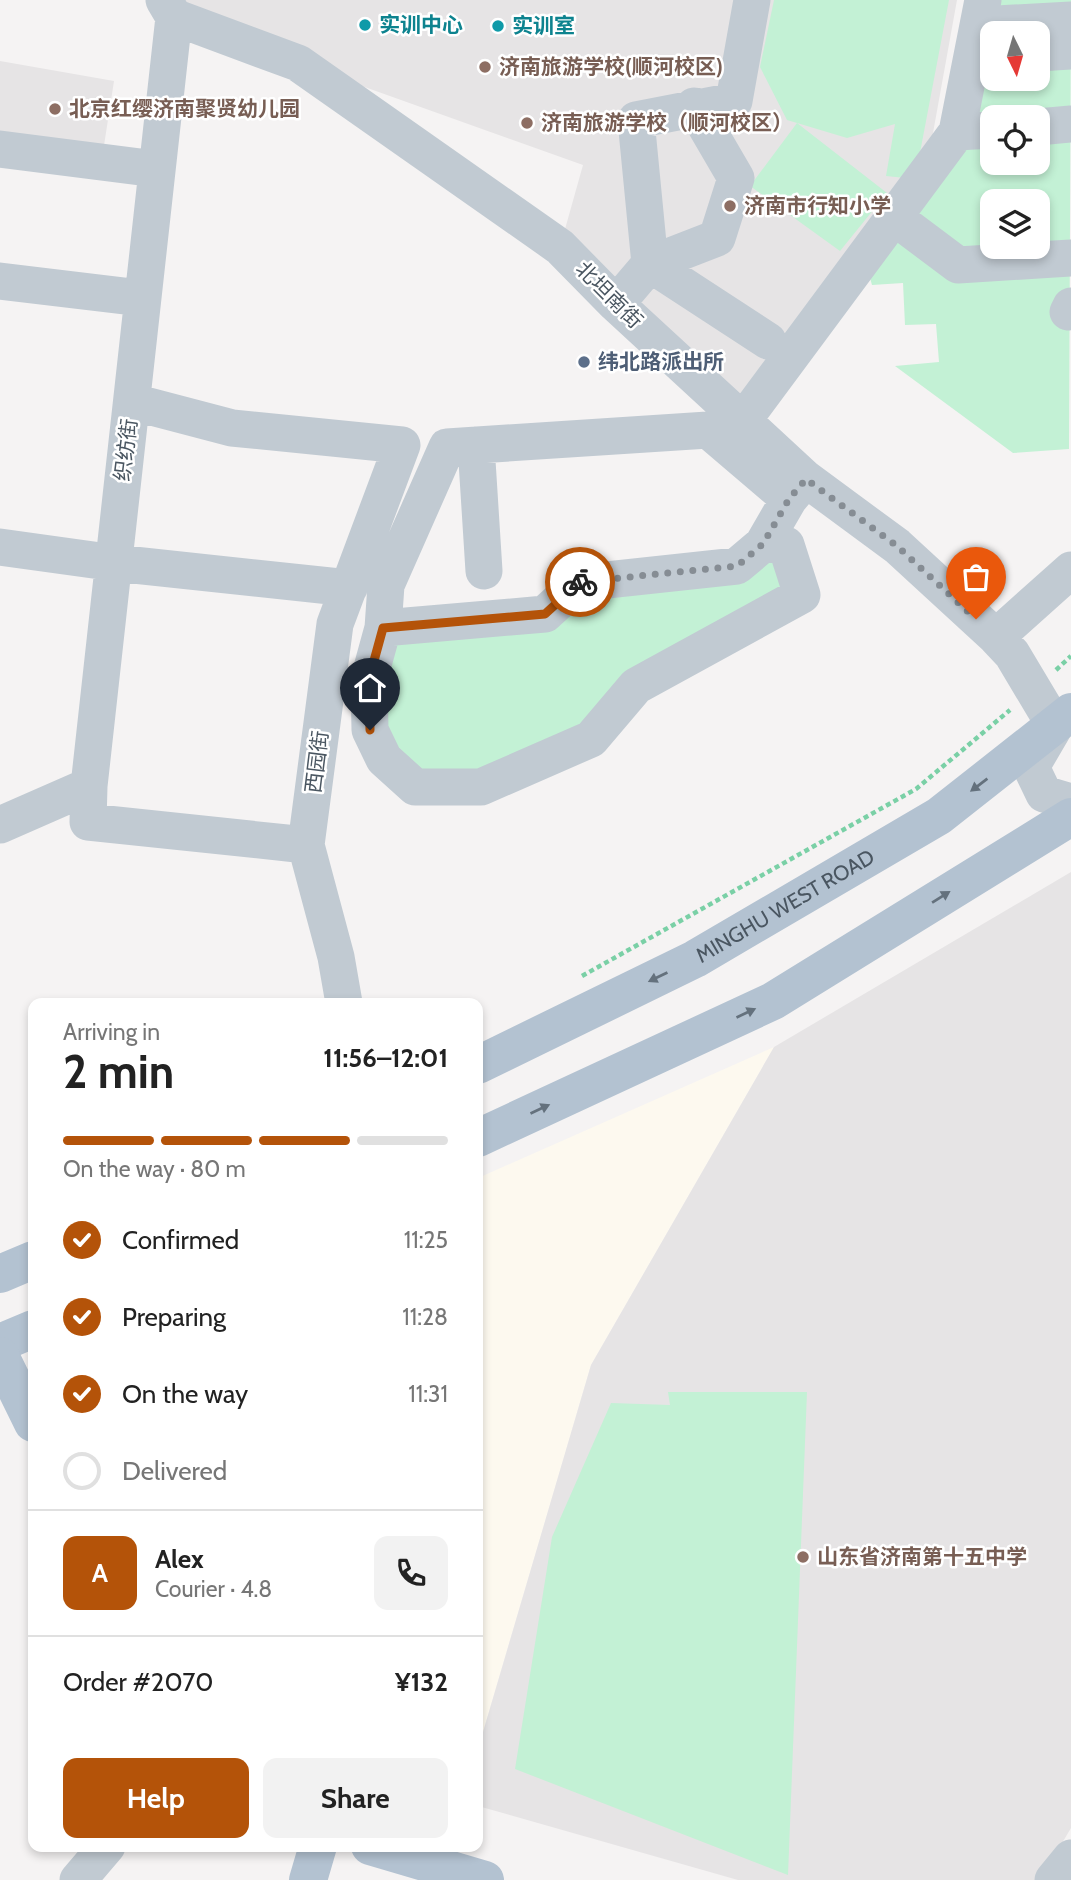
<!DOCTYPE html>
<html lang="en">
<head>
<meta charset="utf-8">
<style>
  body { margin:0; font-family:Cabin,"Noto Sans SC",sans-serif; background:#f2f2f2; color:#222; height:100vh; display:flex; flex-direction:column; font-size:26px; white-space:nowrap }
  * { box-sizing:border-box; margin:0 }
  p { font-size:23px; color:#767676 }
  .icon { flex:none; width:38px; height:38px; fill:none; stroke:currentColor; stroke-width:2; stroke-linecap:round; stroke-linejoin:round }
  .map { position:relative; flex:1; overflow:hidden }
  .side { position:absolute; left:28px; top:998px; width:455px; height:854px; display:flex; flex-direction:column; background:#fff; border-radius:14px; box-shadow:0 4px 10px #0003 }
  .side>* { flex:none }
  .needle { width:46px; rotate:175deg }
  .tools { position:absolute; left:980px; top:21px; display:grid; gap:14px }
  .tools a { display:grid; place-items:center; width:70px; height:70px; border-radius:14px; background:#fff; box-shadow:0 4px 10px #0003; font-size:35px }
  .pin { position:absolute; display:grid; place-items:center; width:60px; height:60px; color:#fff; margin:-72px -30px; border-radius:50% 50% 50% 0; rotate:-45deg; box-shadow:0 0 7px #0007 }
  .pin .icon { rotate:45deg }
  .courier { position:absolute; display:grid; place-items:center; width:70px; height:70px; margin:-35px; border:5px solid #b45309; border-radius:50%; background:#fff; color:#222; box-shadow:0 2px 9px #0007 }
  .head em { font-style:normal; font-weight:700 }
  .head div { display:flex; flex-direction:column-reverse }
  .head { display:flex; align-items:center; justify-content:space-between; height:119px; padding:0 35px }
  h1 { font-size:46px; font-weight:700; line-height:52px }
  .bar { display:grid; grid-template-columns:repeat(4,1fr); gap:10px 7px; align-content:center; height:84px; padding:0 35px }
  .bar i { height:9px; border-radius:5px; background:#e0e0e0 }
  .bar .on { background:#b45309 }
  .bar p { grid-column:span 4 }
  .line { display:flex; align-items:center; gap:18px; padding:0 35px; border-top:2px solid #e0e0e0 }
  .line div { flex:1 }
  .round { display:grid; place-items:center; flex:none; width:74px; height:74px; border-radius:14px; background:#f2f2f2 }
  ol { padding:0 35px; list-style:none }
  li { display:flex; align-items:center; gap:21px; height:77px }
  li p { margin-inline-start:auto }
  li .icon { padding:7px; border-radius:50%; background:#b45309; color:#fff; stroke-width:4 }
  li:last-child { color:#767676 }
  li i { width:38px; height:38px; border:4px solid #e0e0e0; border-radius:50% }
  .primary-button { display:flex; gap:14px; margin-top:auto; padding:14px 35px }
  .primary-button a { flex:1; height:80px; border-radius:14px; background:#b45309; color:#fff; font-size:28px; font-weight:700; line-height:80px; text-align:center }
  .primary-button a+a { background:#f2f2f2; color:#222 }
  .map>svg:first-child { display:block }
  .commercial { fill:#fdf9ef }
  .education { fill:#e6e4e5 }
  .green { fill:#c3f1d5; fill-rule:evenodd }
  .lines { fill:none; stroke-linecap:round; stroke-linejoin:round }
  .path { stroke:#7ad0a6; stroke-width:4.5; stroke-dasharray:5 3.5; stroke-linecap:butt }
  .minor { stroke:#c1cad2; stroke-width:37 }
  .major { stroke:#b3c2d1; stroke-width:38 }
  .oneway { fill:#64717d }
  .done { stroke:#868d94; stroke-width:7; stroke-dasharray:0 12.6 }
  .route { stroke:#b45309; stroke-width:9 }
  .culture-dot { fill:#0f9aa8; stroke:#fff; stroke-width:2.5 }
  .education-dot { fill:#8d6e63; stroke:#fff; stroke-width:2.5 }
  .service-dot { fill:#5c6f8a; stroke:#fff; stroke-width:2.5 }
  .labels { text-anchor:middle; stroke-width:5; stroke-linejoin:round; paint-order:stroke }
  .culture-label { font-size:21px; font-weight:bold; fill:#0d838f; stroke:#fff; text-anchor:start }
  .education-label { font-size:21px; font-weight:bold; fill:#785e54; stroke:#fff; text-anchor:start }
  .street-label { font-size:21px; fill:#4a5661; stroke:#fff }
  .service-label { font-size:21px; font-weight:bold; fill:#4e5e75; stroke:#fff; text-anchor:start }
</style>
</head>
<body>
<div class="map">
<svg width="1071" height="1880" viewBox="0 0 1071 1880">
  <rect width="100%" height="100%" fill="#f5f3f3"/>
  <path class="commercial" d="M774,1047l-183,318 -113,384v-571z"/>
  <path class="education" d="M164,0h793l-26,144 -189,278 -182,-175 23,-82 -277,-99z
    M0,61l114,20 -11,71 -103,-14z
    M1071,872v956l-31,52h-302l-260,-74v-57l113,-384 183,-318z"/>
  <path class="green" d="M774,0h175l-34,179 -29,-3 9,-52 -48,14 -50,-15 90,70 -47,58 -90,-65 47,-63 -10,-3 -27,-53z
    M983,0h88l-2,449 -56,4 -118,-87 44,-4 -3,-38 -31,1 -2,-42 -31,2 -8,-28 93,-125zM992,33h46v46h-46zM992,117h46v46h-46zM992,201h46v46h-46z
    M763,544l39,51 -211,144 -110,48 -97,-28 -1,-131 162,-14z
    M668,1392h139l-19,483 -273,-106 37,-232 59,-134 59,2z"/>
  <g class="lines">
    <path class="path" d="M1056,670l15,-14
      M582,976l334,-187 94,-79"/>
    <path class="minor" d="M164,0l10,17 124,46 262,184 56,57 190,175 91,67 99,91 16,17 43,72 -24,41 13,27 27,8
      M979,25l92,-5
      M1038,53l33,-2
      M694,106l42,72 -19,60 -67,26 118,77
      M1038,127l33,-3
      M957,132l35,-2
      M0,149l156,20
      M894,217l64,48 113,-7
      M0,281l141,17
      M616,304l34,-40 -14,-144 98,-19 18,-101
      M1068,312l3,-6
      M133,402l99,26 170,17 -67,179 -29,221 30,112 8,46
      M742,422l215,-290 26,-132
      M476,445l8,126
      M789,499l-81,-69 -261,17 -61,138 -3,43 -14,51 1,51 14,29 31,28h66l110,-48 45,-53 166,-91 -16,-50 -23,-1 26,-45 17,-20
      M0,547l115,16 234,25
      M383,628l162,-14 34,-31 158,-17 26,-22
      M996,637l75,-67
      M89,786l-1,36 218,23
      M0,825l89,-39 85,-769
      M78,1880l29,-34
      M1053,1880l18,-22"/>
    <g class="major">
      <path id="s1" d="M478,1065l217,-106 244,-143 132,-104"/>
      <path d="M478,1138l295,-137 298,-184"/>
      <path d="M0,1274l33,-14"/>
      <path d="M0,1343l33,-14"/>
      <path d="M0,1356l33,67"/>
      <path d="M370,1846l115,34"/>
      <path d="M308,1880l10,-34"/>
    </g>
  </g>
  <defs><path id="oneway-solid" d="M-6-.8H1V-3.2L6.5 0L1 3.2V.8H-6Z" transform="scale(1.75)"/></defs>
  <g class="oneway">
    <use href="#oneway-solid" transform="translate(979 785) rotate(143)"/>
    <use href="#oneway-solid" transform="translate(941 897) rotate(-32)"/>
    <use href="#oneway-solid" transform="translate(658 977) rotate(154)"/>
    <use href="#oneway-solid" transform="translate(746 1013) rotate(-25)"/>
    <use href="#oneway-solid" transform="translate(540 1109) rotate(-25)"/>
  </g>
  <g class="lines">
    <path class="done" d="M580,582l157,-16 26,-22 26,-45 17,-20 91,67 79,73"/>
    <path class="route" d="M370,730l-1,-51 14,-51 162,-14 35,-32"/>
  </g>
  <g class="culture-dot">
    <circle cx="365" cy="25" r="7"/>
    <circle cx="498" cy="26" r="7"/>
  </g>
  <g class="education-dot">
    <circle cx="485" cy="67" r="7"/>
    <circle cx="55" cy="109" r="7"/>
    <circle cx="527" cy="123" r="7"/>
    <circle cx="730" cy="206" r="7"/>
    <circle cx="803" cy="1557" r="7"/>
  </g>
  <circle class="service-dot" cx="584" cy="362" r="7"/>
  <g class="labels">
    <g class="culture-label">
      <text x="379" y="32">实训中心</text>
      <text x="512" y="33">实训室</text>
    </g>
    <g class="education-label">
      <text x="499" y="74">济南旅游学校(顺河校区)</text>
      <text x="69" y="116">北京红缨济南聚贤幼儿园</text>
      <text x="541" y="130">济南旅游学校（顺河校区）</text>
      <text x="744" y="213">济南市行知小学</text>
      <text x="817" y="1564">山东省济南第十五中学</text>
    </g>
    <g class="street-label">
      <text transform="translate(609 295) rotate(45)" y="7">北坦南街</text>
      <text transform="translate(126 450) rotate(-83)" y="7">织纺街</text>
      <text transform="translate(317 762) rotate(-83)" y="7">西园街</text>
      <text dy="7" stroke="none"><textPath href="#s1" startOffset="346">MINGHU WEST ROAD</textPath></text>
    </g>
    <g class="service-label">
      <text x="598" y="369">纬北路派出所</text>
    </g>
  </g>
</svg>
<div class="tools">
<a><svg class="needle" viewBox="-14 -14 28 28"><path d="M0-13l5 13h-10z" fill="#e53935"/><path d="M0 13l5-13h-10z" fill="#767676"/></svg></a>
<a><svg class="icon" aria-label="locate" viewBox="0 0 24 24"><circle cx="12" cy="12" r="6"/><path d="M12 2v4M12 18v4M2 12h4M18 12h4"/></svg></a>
<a><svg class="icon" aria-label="layers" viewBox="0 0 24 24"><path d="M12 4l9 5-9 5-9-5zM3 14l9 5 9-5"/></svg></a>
</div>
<div class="pin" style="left:976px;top:619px;background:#ea580c"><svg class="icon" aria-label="bag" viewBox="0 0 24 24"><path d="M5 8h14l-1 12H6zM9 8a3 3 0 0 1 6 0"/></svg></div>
<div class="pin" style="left:370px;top:730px;background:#1f2937"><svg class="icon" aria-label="home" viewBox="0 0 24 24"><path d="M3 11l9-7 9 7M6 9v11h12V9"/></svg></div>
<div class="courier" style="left:580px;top:582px"><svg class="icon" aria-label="bike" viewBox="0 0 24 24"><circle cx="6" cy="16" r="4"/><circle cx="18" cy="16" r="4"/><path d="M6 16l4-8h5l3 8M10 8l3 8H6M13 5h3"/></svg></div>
<section class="side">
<div class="head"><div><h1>2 min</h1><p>Arriving in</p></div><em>11:56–12:01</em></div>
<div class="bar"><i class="on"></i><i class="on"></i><i class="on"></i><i></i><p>On the way · 80 m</p></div>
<ol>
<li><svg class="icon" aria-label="check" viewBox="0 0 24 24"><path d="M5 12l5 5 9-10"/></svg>Confirmed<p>11:25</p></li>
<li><svg class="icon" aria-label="check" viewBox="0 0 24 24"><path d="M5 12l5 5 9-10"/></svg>Preparing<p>11:28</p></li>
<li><svg class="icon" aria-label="check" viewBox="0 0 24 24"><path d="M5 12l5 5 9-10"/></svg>On the way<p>11:31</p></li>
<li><i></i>Delivered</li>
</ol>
<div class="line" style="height:126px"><b class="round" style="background:#b45309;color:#fff">A</b><div><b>Alex</b><p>Courier · 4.8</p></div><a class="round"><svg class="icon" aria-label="phone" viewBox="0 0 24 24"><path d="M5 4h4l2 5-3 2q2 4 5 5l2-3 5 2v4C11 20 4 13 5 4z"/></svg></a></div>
<div class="line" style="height:91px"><div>Order #2070</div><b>¥132</b></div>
<div class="primary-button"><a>Help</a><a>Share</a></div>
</section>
</div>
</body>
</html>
